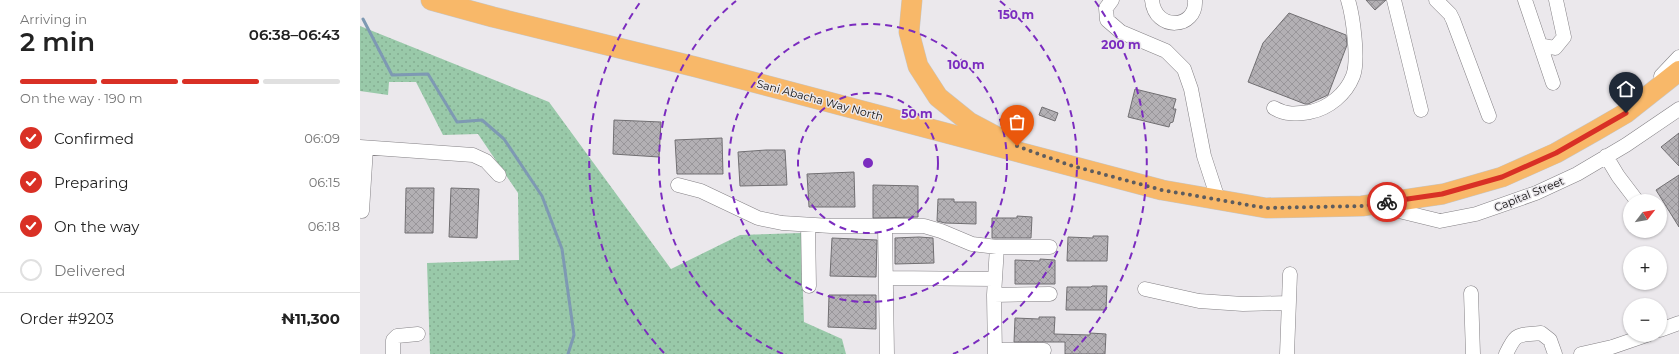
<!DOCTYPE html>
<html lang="en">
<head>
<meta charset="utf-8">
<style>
  body { margin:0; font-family:Montserrat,sans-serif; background:#f6f6f6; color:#222; height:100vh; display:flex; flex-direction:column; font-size:15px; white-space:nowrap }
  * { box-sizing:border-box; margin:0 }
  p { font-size:13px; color:#767676 }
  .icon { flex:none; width:22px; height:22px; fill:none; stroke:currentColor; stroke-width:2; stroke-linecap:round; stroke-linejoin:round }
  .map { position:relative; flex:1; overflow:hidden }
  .details { display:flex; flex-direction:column; background:#fff; width:360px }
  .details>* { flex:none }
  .needle { width:26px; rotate:59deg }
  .fabs { position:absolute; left:1263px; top:194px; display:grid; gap:8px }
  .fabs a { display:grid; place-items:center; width:44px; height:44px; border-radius:50%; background:#fff; box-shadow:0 1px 3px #0004; font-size:20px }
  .pin { position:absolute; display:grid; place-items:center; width:34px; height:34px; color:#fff; margin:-41px -17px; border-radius:50% 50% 50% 0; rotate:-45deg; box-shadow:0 0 4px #0007 }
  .pin .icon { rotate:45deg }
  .courier { position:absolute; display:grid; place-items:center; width:40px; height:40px; margin:-20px; border:3px solid #d93025; border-radius:50%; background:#fff; color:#222; box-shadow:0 1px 5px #0007 }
  .head em { font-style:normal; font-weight:600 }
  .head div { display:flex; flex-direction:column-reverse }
  .head { display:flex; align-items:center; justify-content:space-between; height:68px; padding:0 20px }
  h1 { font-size:26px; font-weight:600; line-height:30px }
  .bar { display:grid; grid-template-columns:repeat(4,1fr); gap:6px 4px; align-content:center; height:48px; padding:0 20px }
  .bar i { height:5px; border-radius:3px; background:#e0e0e0 }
  .bar .current { background:#d93025 }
  .bar p { grid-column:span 4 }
  .line { display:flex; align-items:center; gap:10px; padding:0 20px; border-top:1px solid #e0e0e0 }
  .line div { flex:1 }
  ol { padding:0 20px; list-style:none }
  li { display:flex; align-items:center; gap:12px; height:44px }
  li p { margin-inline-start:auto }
  li .icon { padding:4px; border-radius:50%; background:#d93025; color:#fff; stroke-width:4 }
  li:last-child { color:#767676 }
  li i { width:22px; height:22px; border:2px solid #e0e0e0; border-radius:50% }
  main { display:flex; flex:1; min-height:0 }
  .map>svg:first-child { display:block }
  .grass { fill:url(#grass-dots) }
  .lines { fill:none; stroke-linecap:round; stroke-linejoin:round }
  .stream { stroke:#7e99b3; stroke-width:3 }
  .building { fill:url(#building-cross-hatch); stroke:#716f72 }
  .minor-casing { stroke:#848185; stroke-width:15 }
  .highway-casing { stroke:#c6c6c6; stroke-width:21 }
  .minor { stroke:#fff; stroke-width:14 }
  .highway { stroke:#f8b869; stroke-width:20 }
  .done { stroke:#5d5c5e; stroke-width:4; stroke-dasharray:0 7.2 }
  .route { stroke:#d93025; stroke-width:5 }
  .ring { fill:none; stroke:#7b2cbf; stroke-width:2; stroke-dasharray:7 5 }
  .labels { text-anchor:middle; stroke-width:3; stroke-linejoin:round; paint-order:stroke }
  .street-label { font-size:11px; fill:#111011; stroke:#ebe8ec }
  .centre { fill:#7b2cbf; stroke:#ebe8ec; stroke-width:2 }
  .ring-label { font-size:12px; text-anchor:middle; font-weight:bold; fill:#7b2cbf; stroke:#ebe8ec; stroke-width:3; stroke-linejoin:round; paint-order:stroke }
</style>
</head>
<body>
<main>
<section class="details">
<div class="head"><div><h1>2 min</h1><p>Arriving in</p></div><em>06:38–06:43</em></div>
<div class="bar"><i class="current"></i><i class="current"></i><i class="current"></i><i></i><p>On the way · 190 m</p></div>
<ol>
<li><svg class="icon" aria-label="check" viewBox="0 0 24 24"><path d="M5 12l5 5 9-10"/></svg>Confirmed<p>06:09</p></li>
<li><svg class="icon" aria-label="check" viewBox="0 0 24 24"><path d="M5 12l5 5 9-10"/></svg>Preparing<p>06:15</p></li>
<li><svg class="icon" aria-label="check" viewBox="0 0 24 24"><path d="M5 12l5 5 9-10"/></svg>On the way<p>06:18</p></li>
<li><i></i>Delivered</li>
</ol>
<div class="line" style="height:52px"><div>Order #9203</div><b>₦11,300</b></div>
</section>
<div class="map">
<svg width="1319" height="354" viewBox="0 0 1319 354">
  <defs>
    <pattern id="grass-dots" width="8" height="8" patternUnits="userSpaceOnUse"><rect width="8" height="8" fill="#99c9a9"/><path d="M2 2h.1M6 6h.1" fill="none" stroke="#83ac90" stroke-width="1.8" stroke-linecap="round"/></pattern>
    <pattern id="building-cross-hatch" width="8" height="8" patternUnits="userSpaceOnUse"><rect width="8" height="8" fill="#b3b0b4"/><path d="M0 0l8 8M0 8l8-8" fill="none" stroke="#99969a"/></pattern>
  </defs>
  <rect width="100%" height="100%" fill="#ebe8ec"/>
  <path class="grass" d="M0,26l189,76 122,167 69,-34 61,-2 3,89 38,17 4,15h-416l-3,-91 92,-3 -1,-67 -40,-59 -35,1 -27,-53h-27l-1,13 -28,-4z"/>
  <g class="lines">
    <path class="stream" d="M3,19l29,56 36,-1 29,48 25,-2 22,19 38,57 20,53 12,86 -6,19"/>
  </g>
  <path class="building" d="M1006,0h20l-11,10z
    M929,13l57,22 1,10 -19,50 -20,9h-3l-57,-22 15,-39z
    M775,89l41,10 -3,10h3l-3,13 -3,1 -1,4 -41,-10z
    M682,107l16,6 -3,8 -16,-6z
    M254,120l47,2 -2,35 -46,-3z
    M1319,133v33l-18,-19z
    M362,138l1,36h-46l-2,-34z
    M406,150h19l2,35 -47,1 -2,-34z
    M494,172l1,35h-46l-2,-33z
    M1319,175v52l-23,-37z
    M513,185l45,1v31l-45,1z
    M46,188h28l-1,45h-28z
    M91,188l28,1 -2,49 -28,-1z
    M578,199h16v3h22v22l-31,-1 -8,-2z
    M657,216l15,1 -1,21h-39v-20h25z
    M733,236h15l-1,25h-40l1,-24 25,1z
    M559,237l14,1 1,25 -39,1v-26z
    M472,238l45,2 -1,37 -46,-1z
    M680,259l15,1v24h-40v-24l25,1z
    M732,286h15l-1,24h-40l1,-23h24z
    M469,295h47v34l-48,-2z
    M679,317h16l-1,17 36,1v-2l16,1 -1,20h-40v-12h-51l1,-24 24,1z"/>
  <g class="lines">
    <g class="minor-casing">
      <path id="minor" d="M752,0l-6,8 1,12 14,12 45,19 18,18 7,20 13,67 14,43
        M792,0c3,32 45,29 43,0
        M1034,0l27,110
        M1076,0l14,14 3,6 36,96
        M1165,0l28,83
        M1180,45l15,3 9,-11 -8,-37
        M1301,76l18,-19
        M914,108c12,7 22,6 36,4 19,-4 36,-18 43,-36 6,-15 0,-60 -5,-76
        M0,147l113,8 13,6 13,14
        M1246,156l12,20 19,25
        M318,185l23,6 57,27 24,5 49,3h93l17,5 31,13 25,3h53
        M1019,208l20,3 41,10 36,-7 60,-21 41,-19 49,-29 53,-36
        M2,211l4,-63
        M448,225l1,61
        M525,226l2,128
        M526,278l109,1
        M785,289l54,12 44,3 46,-1
        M1111,293l2,61
        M634,295l56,-1
        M1300,330l19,-7
        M635,350h49
        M33,354v-14l4,-4 21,-2
        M635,354l-1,-59 3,-48
        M927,354l3,-80
        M1146,354c11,-23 11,-18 35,-21l9,7 5,14
        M1221,354l31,-7 35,-12"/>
    </g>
    <g class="highway-casing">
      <path id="highway" d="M71,0l62,17 203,50 466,123 104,18 96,-2 81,-12 59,-17 54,-24 39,-22 31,-18 53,-42
        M552,0l-3,32 9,34 20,31 31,25 34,18"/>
    </g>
    <use href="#minor" class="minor"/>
    <use href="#highway" class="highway"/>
  </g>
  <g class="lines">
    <path class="done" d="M657,146l52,19 93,25 104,18 96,-2 25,-4"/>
    <path class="route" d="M1027,202l55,-8 60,-17 54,-24 70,-40"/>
  </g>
  <g class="ring">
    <circle cx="508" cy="163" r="70"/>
    <circle cx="508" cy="163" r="139"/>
    <path d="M423 354A209 209 0 0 1 376 1M640 1A209 209 0 0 1 593 354"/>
    <path d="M304 353A279 279 0 0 1 281 1M735 1A279 279 0 0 1 712 353"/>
  </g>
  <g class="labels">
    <g class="street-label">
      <text transform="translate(460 100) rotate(15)" y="4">Sani Abacha Way North</text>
      <text transform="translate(1169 194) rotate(-22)" y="4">Capital Street</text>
    </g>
  </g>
  <circle cx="508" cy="163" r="6" class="centre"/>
  <g class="ring-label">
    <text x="656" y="19">150 m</text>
    <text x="761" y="49">200 m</text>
    <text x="606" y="69">100 m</text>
    <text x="557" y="118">50 m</text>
  </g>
</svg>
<div class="fabs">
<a><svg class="needle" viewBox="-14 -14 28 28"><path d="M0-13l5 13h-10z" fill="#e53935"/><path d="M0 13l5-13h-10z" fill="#767676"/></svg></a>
<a>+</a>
<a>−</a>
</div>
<div class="pin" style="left:657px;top:146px;background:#ea580c"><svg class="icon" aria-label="bag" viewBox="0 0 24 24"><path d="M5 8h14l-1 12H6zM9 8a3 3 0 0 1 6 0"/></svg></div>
<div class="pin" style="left:1266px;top:113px;background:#1f2937"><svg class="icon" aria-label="home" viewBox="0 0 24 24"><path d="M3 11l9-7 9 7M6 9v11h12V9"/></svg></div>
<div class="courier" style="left:1027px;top:202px"><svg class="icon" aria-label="bike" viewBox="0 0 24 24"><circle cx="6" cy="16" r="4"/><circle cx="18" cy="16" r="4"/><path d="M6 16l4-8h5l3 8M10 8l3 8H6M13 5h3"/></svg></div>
</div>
</main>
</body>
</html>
